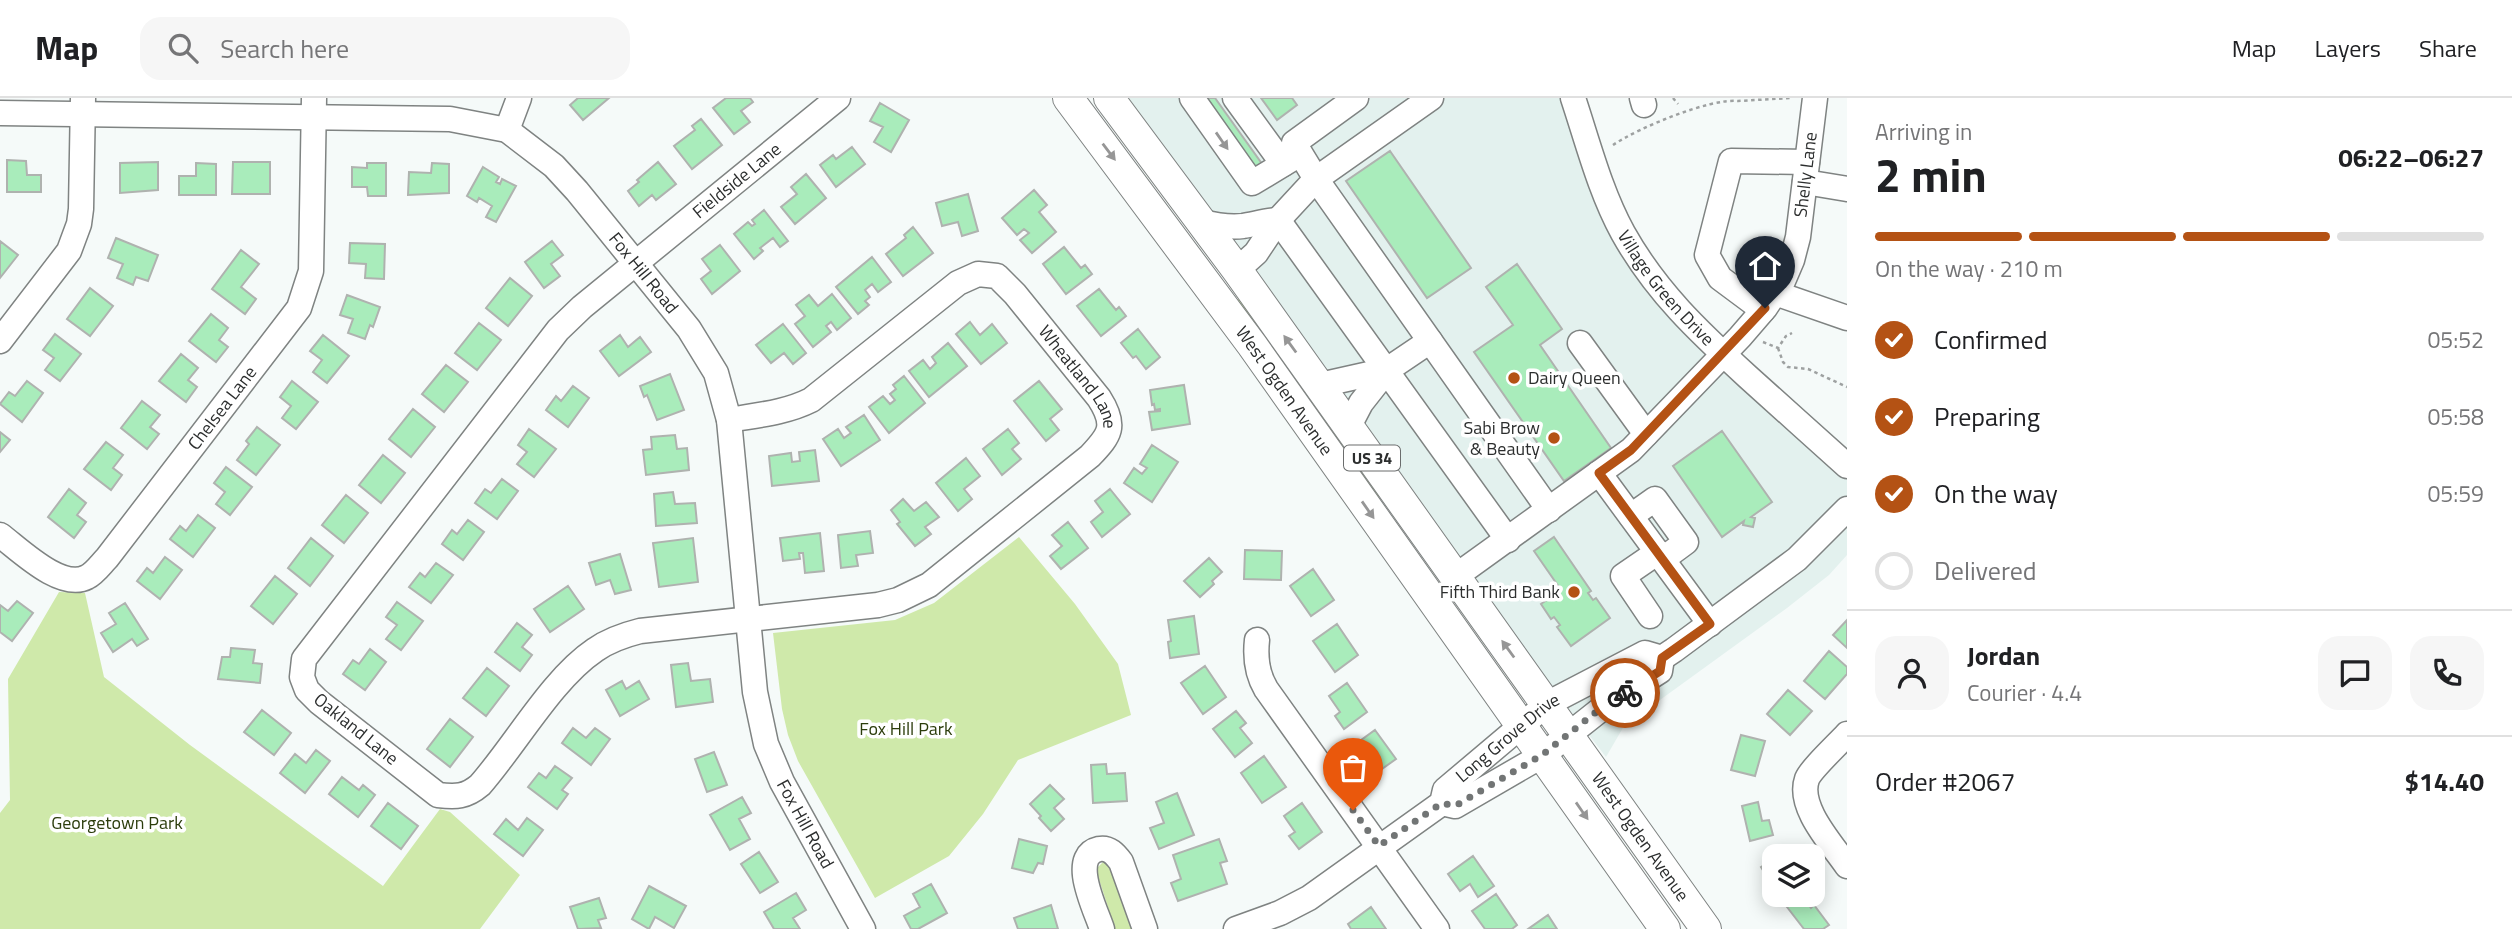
<!DOCTYPE html>
<html lang="en">
<head>
<meta charset="utf-8">
<style>
  body { margin:0; font-family:"Titillium Web",sans-serif; background:#f6f6f6; color:#202124; height:100vh; display:flex; flex-direction:column; font-size:26px; white-space:nowrap }
  * { box-sizing:border-box; margin:0 }
  p { font-size:23px; color:#757577 }
  .icon { flex:none; width:38px; height:38px; fill:none; stroke:currentColor; stroke-width:2; stroke-linecap:round; stroke-linejoin:round }
  .map { position:relative; flex:1; overflow:hidden }
  .drawer { display:flex; flex-direction:column; background:#fff; width:665px }
  .drawer>* { flex:none }
  .buttons { position:absolute; left:1762px; top:746px; display:grid; gap:14px }
  .buttons a { display:grid; place-items:center; width:63px; height:63px; border-radius:14px; background:#fff; box-shadow:0 4px 18px #0003; font-size:35px }
  .pin { position:absolute; display:grid; place-items:center; width:60px; height:60px; color:#fff; margin:-72px -30px; border-radius:50% 50% 50% 0; rotate:-45deg; box-shadow:0 0 7px #0007 }
  .pin .icon { rotate:45deg }
  .courier { position:absolute; display:grid; place-items:center; width:70px; height:70px; margin:-35px; border:5px solid #b45214; border-radius:50%; background:#fff; color:#222; box-shadow:0 2px 9px #0007 }
  .summary em { font-style:normal; font-weight:700 }
  .summary div { display:flex; flex-direction:column-reverse }
  .summary { display:flex; align-items:center; justify-content:space-between; height:119px; padding:0 28px }
  h1 { font-size:46px; font-weight:700; line-height:52px }
  .bar { display:grid; grid-template-columns:repeat(4,1fr); gap:10px 7px; align-content:center; height:84px; padding:0 28px }
  .bar i { height:9px; border-radius:5px; background:#e0e0e0 }
  .bar .selected { background:#b45214 }
  .bar p { grid-column:span 4 }
  .line { display:flex; align-items:center; gap:18px; padding:0 28px; border-top:2px solid #e0e0e0 }
  .line div { flex:1 }
  .round { display:grid; place-items:center; flex:none; width:74px; height:74px; border-radius:21px; background:#f6f6f6 }
  ol { padding:0 28px; list-style:none }
  li { display:flex; align-items:center; gap:21px; height:77px }
  li p { margin-inline-start:auto }
  li .icon { padding:7px; border-radius:50%; background:#b45214; color:#fff; stroke-width:4 }
  li:last-child { color:#757577 }
  li i { width:38px; height:38px; border:4px solid #e0e0e0; border-radius:50% }
  header { display:flex; align-items:center; gap:42px; box-sizing:border-box; height:98px; padding:0 35px; background:#fff; border-bottom:2px solid #e0e0e0 }
  header strong { font-size:33px }
  nav { display:flex; gap:38px; margin-inline-start:auto; font-size:24px }
  .search { width:490px; height:63px; background:#f6f6f6; display:flex; align-items:center; gap:18px; box-sizing:border-box; padding:0 24px; border-radius:21px; color:#757577; font-size:26px }
  main { display:flex; flex:1; min-height:0 }
  .map>svg:first-child { display:block }
  .built { fill:#e3f1ee }
  .green { fill:#cfe9aa }
  .building { fill:#a9ecbb; stroke:#afb2af; stroke-width:2 }
  .lines { fill:none; stroke-linecap:round; stroke-linejoin:round }
  .minor-casing { stroke:#7f8382; stroke-width:27 }
  .major-casing { stroke:#7f8382; stroke-width:32 }
  .path { stroke:#9ea1a1; stroke-width:2.5; stroke-dasharray:3.5 3.5; stroke-linecap:butt }
  .minor { stroke:#fff; stroke-width:24 }
  .major { stroke:#fff; stroke-width:30 }
  .oneway { fill:#969696 }
  .done { stroke:#727575; stroke-width:7; stroke-dasharray:0 12.6 }
  .route { stroke:#b45214; stroke-width:9 }
  .poi-dot { fill:#b45214; stroke:#fff; stroke-width:2.5 }
  .labels { text-anchor:middle; stroke-width:7; stroke-linejoin:round; paint-order:stroke }
  .shield { fill:#fff; stroke:#6b6d6d; stroke-width:2 }
  .shield-label { font-size:16px; font-weight:bold; fill:#2c2e2e }
  .street-label { font-size:18px; fill:#2c2e2e; stroke:#fff }
  .poi-label { font-size:18px; fill:#2c2e2e; stroke:#fff; text-anchor:end }
  .park-label { font-size:18px; fill:#2c3d0c; stroke:#fff }
</style>
</head>
<body>
<header>
<strong>Map</strong>
<div class="search"><svg class="icon" aria-label="search" viewBox="0 0 24 24"><circle cx="10" cy="10" r="6"/><path d="M15 15l6 6"/></svg>Search here</div>
<nav><a>Map</a><a>Layers</a><a>Share</a></nav>
</header>
<main>
<div class="map">
<svg width="1847" height="831" viewBox="0 0 1847 831">
  <rect width="100%" height="100%" fill="#f5faf9"/>
  <path class="built" d="M1116,0h462l63,162 206,202v93l-18,20 -42,33 -163,118 -18,31 -122,-158z"/>
  <path class="green" d="M1242,198l142,197 -7,5 -142,-196z
    M1019,439l56,67 43,60 13,51 -113,45 -35,54 -34,42 -74,42 -77,-137 -10,-26 -6,-26 -9,-76 122,-13 39,-17z
    M59,494l26,1 19,84 86,68 193,141 57,-77 10,3 70,63 -40,54h-480v-116l10,-13 -2,-121z
    M1104,763l6,1 26,67h-21l-18,-56 1,-6z"/>
  <path class="building" d="M578,0h31l-26,22 -13,-15z
    M726,0h24l3,4 -12,9 9,11 -16,12 -21,-26z
    M1204,0h11l50,70 -8,5z
    M1261,0h31l5,7 -20,15z
    M880,5l29,17 -18,32 -17,-10 9,-15 -13,-6z
    M701,21l21,26 -30,24 -18,-23 21,-16 -3,-4z
    M852,49l13,17 -29,23 -16,-22 13,-10 3,4z
    M1390,53l81,117 -44,30 -81,-117z
    M7,62l19,1 1,14h14v17h-34z
    M158,64v28l-38,3v-30z
    M233,64h37v32h-38z
    M658,64l18,22 -20,16 -4,-5 -13,11 -11,-15 11,-9 -2,-2z
    M196,65l20,1v31h-37v-19h17z
    M367,65h19v33h-18l-1,-9h-15v-20l15,1z
    M432,65l17,1v29l-41,2 1,-23 22,1z
    M483,69l16,10 -3,5 4,2 2,-5 14,7 -20,36 -10,-5 6,-11 -13,-8 -2,4 -10,-6z
    M806,76l20,24 -31,26 -14,-17 16,-13 -6,-7z
    M1034,92l13,15 -8,7 17,20 -24,21 -12,-13 9,-7 -5,-4 -7,6 -15,-17z
    M968,96l10,37 -16,5 -4,-14 -16,4 -6,-23z
    M764,112l24,31 -8,6 -7,-9 -13,10 3,3 -9,8 -20,-25 14,-12 4,4 3,-2 -3,-4z
    M913,129l20,26 -30,23 -17,-22 20,-16 -2,-3z
    M116,140l42,17 -10,26 -12,-4 -3,8 -16,-7 6,-14 -15,-6z
    M0,143l18,14 -18,23z
    M552,143l11,14 -12,9 9,12 -16,12 -19,-26z
    M350,145l35,1 -1,35 -19,-1 1,-14 -17,-1z
    M720,147l20,26 -28,23 -11,-15 10,-8 -9,-12z
    M1064,149l17,21 4,-3 7,9 -26,20 -23,-30z
    M241,152l18,14 -18,23 15,12 -11,15 -33,-25z
    M872,159l19,25 -13,10 -6,-8 -7,6 5,7 -5,4 4,4 -11,9 -22,-27z
    M1517,166l45,65 -22,16 71,103 -47,33 -90,-129 39,-27 -27,-38z
    M510,180l22,18 -24,30 -22,-18z
    M90,190l23,18 -23,30 -23,-17z
    M1099,191l17,21 3,-3 7,9 -25,20 -24,-30z
    M832,196l19,24 -14,12 -6,-8 -5,4 5,6 -18,15 -18,-23 10,-8 -9,-11 13,-10 9,11z
    M347,197l33,12 -7,20 -3,-2 -5,14 -17,-6 5,-14 -13,-4z
    M211,216l17,14 -9,12 9,7 -12,15 -27,-21z
    M970,224l10,13 12,-11 15,19 -26,21 -25,-30z
    M479,225l22,17 -24,30 -22,-17z
    M783,226l23,29 -13,11 -9,-11 -13,10 -15,-18z
    M1138,231l22,28 -14,12 -10,-13 -3,2 -12,-15z
    M55,236l26,20 -21,27 -15,-11 9,-12 -11,-8z
    M323,237l26,21 -22,27 -14,-11 9,-12 -12,-9z
    M620,237l8,12 12,-10 11,15 -32,24 -19,-25z
    M948,245l19,23 -38,31 -20,-26 14,-11 7,9 6,-6 -4,-6z
    M181,256l17,14 -10,12 9,7 -11,15 -27,-21z
    M446,267l22,17 -24,30 -22,-18z
    M670,276l14,36 -27,10 -10,-25 -3,2 -4,-11z
    M904,278l21,27 -36,30 -20,-26 14,-11 7,8 5,-4 -5,-6 6,-5 -3,-4z
    M27,283l16,12 -21,29 -22,-18 9,-12 6,4z
    M292,283l26,21 -22,27 -14,-11 9,-12 -11,-9z
    M1039,283l23,28 -12,10 9,11 -13,11 -32,-40z
    M1184,287l6,39 -38,6 -3,-18 11,-1v-2l-5,1 -1,-6 -2,1 -2,-15z
    M573,288l16,12 -21,29 -22,-17 10,-14 5,5z
    M142,303l18,14 -10,12 9,7 -12,15 -26,-21z
    M413,311l22,18 -24,30 -22,-18z
    M864,317l16,25 -39,26 -18,-27 15,-10 6,9 7,-5 -5,-6z
    M257,329l23,18 -24,30 -19,-15 12,-16 -3,-3z
    M529,331l27,20 -22,28 -17,-13 10,-12 -9,-7z
    M1008,331l11,14 -7,6 9,10 -19,16 -19,-26z
    M1722,333l50,71 -21,15 4,1 -2,9 -10,-2 1,-4 -22,16 -49,-71z
    M0,334l10,8 -10,12z
    M675,337l2,14 10,-1 2,22 -43,5 -3,-25 9,-1 -1,-12z
    M106,344l17,13 -10,13 9,7 -11,15 -27,-21z
    M1152,347l26,17 -26,40 -28,-19 10,-15 8,6 5,-6 -7,-4z
    M815,352l4,31 -47,5 -3,-30 22,-3 1,9 8,-1 -1,-9z
    M383,357l22,18 -24,30 -22,-18z
    M966,360l14,18 -16,13 8,10 -14,12 -22,-28z
    M226,369l26,20 -22,28 -14,-11 9,-12 -11,-9z
    M502,381l16,12 -21,28 -22,-16 10,-14 6,4z
    M69,391l17,14 -9,12 9,7 -12,16 -26,-21z
    M1110,391l20,25 -28,23 -11,-15 12,-10 -8,-11z
    M673,394l2,12 20,-1 2,20 -41,3 -2,-32z
    M346,397l22,18 -24,30 -22,-18z
    M903,401l11,12 12,-9 13,15 -14,10 6,7 -16,12 -18,-22 3,-2 -9,-12z
    M198,417l17,13 -22,29 -23,-18 10,-13 6,5z
    M468,422l16,12 -21,28 -21,-16 10,-14 5,4z
    M1068,424l20,26 -27,21 -11,-13 12,-10 -10,-11z
    M870,433l3,22 -17,2 2,11 -17,2 -3,-33z
    M820,435l4,38 -19,2 -2,-20h-4l1,6 -17,2 -3,-23z
    M1554,439l37,54 -3,2 5,7 3,-2 14,20 -39,28 -14,-19 3,-2 -6,-8 -3,2 -10,-15 20,-14 -27,-39z
    M311,440l22,18 -23,30 -22,-18z
    M693,440l5,44 -39,5 -6,-44z
    M1245,452l37,1 -1,29 -37,-1z
    M620,456l11,36 -16,4 -5,-14 -14,5 -7,-22z
    M165,459l17,13 -22,29 -23,-18 10,-13 6,5z
    M1209,460l13,14 -10,9 2,3 -14,13 -16,-16z
    M436,465l17,12 -22,28 -22,-16 11,-14 5,4z
    M1313,471l21,31 -23,16 -21,-30z
    M275,478l22,18 -24,30 -22,-18z
    M568,488l16,23 -34,23 -16,-23z
    M17,503l16,12 -21,28 -12,-9v-27l8,6z
    M397,504l26,19 -22,29 -15,-11 11,-14 -11,-8z
    M125,505l23,36 -11,7 -5,-7 -19,13 -12,-19 15,-9 -7,-11z
    M1194,518l5,38 -29,4 -2,-16 3,-1 -3,-21z
    M1847,522v28l-14,-13z
    M517,525l15,12 -10,12 10,8 -12,16 -25,-19z
    M1337,526l21,31 -23,17 -22,-31z
    M231,550l24,2 -2,13 9,1 -2,19 -42,-4 4,-22h8z
    M370,551l16,13 -21,28 -22,-16 10,-14 6,4z
    M1829,553l18,16v7l-22,25 -21,-18z
    M688,565l3,18 19,-2 3,23 -37,5 -5,-42z
    M1205,568l21,31 -23,17 -22,-31z
    M487,570l22,18 -23,30 -23,-18z
    M622,583l4,8 13,-8 10,18 -29,17 -14,-26z
    M1347,585l20,29 -23,17 -9,-13 5,-4 -11,-16z
    M1788,592l24,21 -22,24 -23,-21z
    M262,612l29,23 -17,22 -30,-23z
    M1236,613l10,12 -6,5 12,15 -17,14 -22,-28z
    M450,621l23,18 -23,30 -23,-18z
    M573,630l13,10 9,-10 15,11 -19,26 -29,-22z
    M1375,632l21,29 -24,17 -9,-13 6,-4 -12,-16z
    M1741,637l24,6 -10,35 -24,-6z
    M316,652l14,11 -25,32 -25,-20 15,-19 11,9z
    M714,654l13,33 -20,7 -12,-33z
    M1264,658l22,31 -24,16 -21,-30z
    M1106,666l1,10 18,-1 2,28 -34,2 -2,-38z
    M555,668l17,12 -10,12 6,4 -11,15 -29,-22 11,-14 7,5z
    M342,679l17,13 4,-5 12,10 -17,22 -29,-23z
    M1050,687l14,14 -10,9 10,11 -13,12 -12,-13 2,-2 -11,-12z
    M1177,695l17,42 -35,14 -9,-21 14,-5 -8,-21z
    M742,699l9,16 -12,6 11,20 -20,11 -20,-35z
    M1758,704l4,19 7,-1 4,15 -23,6 -8,-35z
    M388,705l30,23 -17,23 -30,-23z
    M1302,705l20,29 -23,17 -10,-13 6,-4 -11,-16z
    M527,720l16,12 -20,26 -29,-22 12,-15 12,11z
    M1019,741l28,7 -4,18 -5,-1 -5,10 -21,-5z
    M1219,741l8,22 -7,2 7,21 -49,17 -7,-18 10,-4 -8,-24z
    M759,754l19,30 -18,11 -19,-29z
    M1473,758l21,30 -16,11 -8,-13 -10,7 -12,-17z
    M1774,761v29l-13,-21z
    M931,786l16,29 -29,16h-7l-7,-13 16,-9 -7,-13z
    M649,788l37,20 -12,22 -19,-11 -6,12 -17,-10z
    M796,795l10,17 -13,8 7,11h-26l-10,-17z
    M1496,796l21,31 -5,4h-27l-13,-18z
    M1802,798l9,12 3,-3 15,20 -6,4h-19l-17,-22z
    M599,800l7,20 -8,2 3,8 -23,1 -8,-22z
    M1051,807l7,24h-40l-4,-11z
    M1371,809l15,22h-35l-3,-5z
    M1548,817l9,14h-29z"/>
  <g class="lines">
    <g class="minor-casing">
      <g id="minor">
        <path d="M1192,0l60,85 48,-29"/>
        <path d="M1235,0l48,66"/>
        <path d="M1431,0l-115,81 233,331"/>
        <path id="s1" d="M1573,0c15,45 27,93 50,135 33,59 76,99 125,144 33,30 66,59 99,89"/>
        <path d="M1642,0l2,7"/>
        <path id="s2" d="M0,15l450,6 57,11 47,36 23,25 112,138 27,44 13,47 26,272 11,52 16,38 81,147"/>
        <path d="M507,32l12,-32"/>
        <path d="M1805,84l42,7"/>
        <path d="M1278,122l230,320"/>
        <path d="M1201,124c13,3 28,6 42,4 12,-2 22,-5 35,-6"/>
        <path d="M1237,172l19,-17 22,-33 38,-41 -22,-36 62,-45"/>
        <path d="M1775,195l72,25"/>
        <path d="M1763,212l-43,-32 -13,-23 24,-94 76,1"/>
        <path d="M0,243l69,-90 10,-27 2,-15 2,-111"/>
        <path d="M1580,245l66,91"/>
        <path d="M1320,287l67,-15"/>
        <path id="s3" d="M729,322c28,-5 56,-7 82,-20l147,-117 20,-9 19,2 18,18 84,104c18,28 11,37 -9,58l-161,129 -31,15 -20,5 -238,26c-16,4 -31,9 -45,19 -43,29 -79,94 -115,135 -14,12 -24,12 -42,10l-119,-93 -12,-12 -5,-13 2,-18 254,-329 24,-23 256,-209"/>
        <path d="M1349,328l12,-23 26,-33 43,-29"/>
        <path d="M1631,418l24,-17 31,43 -23,17"/>
        <path id="s4" d="M0,437c19,14 61,56 87,42 8,-4 14,-13 20,-19l192,-250 12,-37 3,-173"/>
        <path d="M1456,478l143,-103"/>
        <path d="M1650,518l-27,-40 35,-24"/>
        <path id="s5" d="M1710,526l-111,-151 32,-23 109,-113 25,-29 18,-27 9,-21 6,-23 17,-139"/>
        <path d="M1257,542c-2,18 0,34 9,49l171,240"/>
        <path d="M1847,636c-9,10 -36,35 -40,45 -10,28 25,65 40,87"/>
        <path d="M1442,705l13,3 88,-51 62,-49 55,-35 2,-13"/>
        <path d="M1102,831c-6,-19 -34,-73 -3,-80 10,-2 16,5 22,13l24,67"/>
        <path id="s6" d="M1236,831l44,-16 29,-15 133,-95 3,-13 102,-86 98,-51 17,5 12,-8 123,-91 50,-50"/>
      </g>
    </g>
    <g class="major-casing">
      <g id="major">
        <path id="s7" d="M1068,0l184,247 413,584"/>
        <path id="s8" d="M1109,0l128,172 469,659"/>
      </g>
    </g>
    <path class="path" d="M1673,0l5,6
      M1613,47c25,-17 97,-47 125,-44l53,-3
      M1763,244l15,6 8,-12 6,-3
      M1778,250l5,14 5,5 20,2 39,18"/>
    <use href="#minor" class="minor"/>
    <use href="#major" class="major"/>
  </g>
  <defs><path id="oneway-solid" d="M-6-.8H1V-3.2L6.5 0L1 3.2V.8H-6Z" transform="scale(1.75)"/></defs>
  <g class="oneway">
    <use href="#oneway-solid" transform="translate(1222 43) rotate(55)"/>
    <use href="#oneway-solid" transform="translate(1109 54) rotate(53)"/>
    <use href="#oneway-solid" transform="translate(1290 246) rotate(-126)"/>
    <use href="#oneway-solid" transform="translate(1368 412) rotate(55)"/>
    <use href="#oneway-solid" transform="translate(1508 551) rotate(-126)"/>
    <use href="#oneway-solid" transform="translate(1582 713) rotate(55)"/>
  </g>
  <g class="lines">
    <path class="done" d="M1353,712l26,36 63,-43 13,3 87,-51 63,-50 20,-12"/>
    <path class="route" d="M1625,595l35,-22 2,-13 48,-34 -111,-151 32,-23 134,-142"/>
  </g>
  <g class="poi-dot">
    <circle cx="1514" cy="280" r="7"/>
    <circle cx="1554" cy="340" r="7"/>
    <circle cx="1574" cy="494" r="7"/>
  </g>
  <g class="labels">
    <rect class="shield" x="1344" y="347.5" width="56" height="25" rx="5"/>
    <g class="shield-label">
      <text x="1372" y="366">US 34</text>
    </g>
    <g class="street-label">
      <text dy="6" stroke="none"><textPath href="#s5" startOffset="564">Shelly Lane</textPath></text>
      <text dy="6" stroke="none"><textPath href="#s3" startOffset="2161">Fieldside Lane</textPath></text>
      <text dy="6" stroke="none"><textPath href="#s2" startOffset="707">Fox Hill Road</textPath></text>
      <text dy="6" stroke="none"><textPath href="#s1" startOffset="214">Village Green Drive</textPath></text>
      <text dy="6" stroke="none"><textPath href="#s3" startOffset="444">Wheatland Lane</textPath></text>
      <text dy="6" stroke="none"><textPath href="#s7" startOffset="364">West Ogden Avenue</textPath></text>
      <text dy="6" stroke="none"><textPath href="#s4" startOffset="318">Chelsea Lane</textPath></text>
      <text transform="translate(356 631) rotate(39)" y="6">Oakland Lane</text>
      <text dy="6" stroke="none"><textPath href="#s6" startOffset="338">Long Grove Drive</textPath></text>
      <text dy="6" stroke="none"><textPath href="#s2" startOffset="1295">Fox Hill Road</textPath></text>
      <text dy="6" stroke="none"><textPath href="#s8" startOffset="910">West Ogden Avenue</textPath></text>
    </g>
    <g class="poi-label">
      <text x="1528" y="286" text-anchor="start">Dairy Queen</text>
      <text x="1540" y="336">Sabi Brow<tspan x="1540" dy="21">&amp; Beauty</tspan></text>
      <text x="1560" y="500">Fifth Third Bank</text>
    </g>
    <g class="park-label">
      <text x="906" y="637">Fox Hill Park</text>
      <text x="117" y="731">Georgetown Park</text>
    </g>
  </g>
</svg>
<div class="buttons">
<a><svg class="icon" aria-label="layers" viewBox="0 0 24 24"><path d="M12 4l9 5-9 5-9-5zM3 14l9 5 9-5"/></svg></a>
</div>
<div class="pin" style="left:1353px;top:712px;background:#ea580c"><svg class="icon" aria-label="bag" viewBox="0 0 24 24"><path d="M5 8h14l-1 12H6zM9 8a3 3 0 0 1 6 0"/></svg></div>
<div class="pin" style="left:1765px;top:210px;background:#1f2937"><svg class="icon" aria-label="home" viewBox="0 0 24 24"><path d="M3 11l9-7 9 7M6 9v11h12V9"/></svg></div>
<div class="courier" style="left:1625px;top:595px"><svg class="icon" aria-label="bike" viewBox="0 0 24 24"><circle cx="6" cy="16" r="4"/><circle cx="18" cy="16" r="4"/><path d="M6 16l4-8h5l3 8M10 8l3 8H6M13 5h3"/></svg></div>
</div>
<section class="drawer">
<div class="summary"><div><h1>2 min</h1><p>Arriving in</p></div><em>06:22–06:27</em></div>
<div class="bar"><i class="selected"></i><i class="selected"></i><i class="selected"></i><i></i><p>On the way · 210 m</p></div>
<ol>
<li><svg class="icon" aria-label="check" viewBox="0 0 24 24"><path d="M5 12l5 5 9-10"/></svg>Confirmed<p>05:52</p></li>
<li><svg class="icon" aria-label="check" viewBox="0 0 24 24"><path d="M5 12l5 5 9-10"/></svg>Preparing<p>05:58</p></li>
<li><svg class="icon" aria-label="check" viewBox="0 0 24 24"><path d="M5 12l5 5 9-10"/></svg>On the way<p>05:59</p></li>
<li><i></i>Delivered</li>
</ol>
<div class="line" style="height:126px"><a class="round"><svg class="icon" aria-label="person" viewBox="0 0 24 24"><circle cx="12" cy="8" r="4"/><path d="M4 21q1-7 8-7t8 7"/></svg></a><div><b>Jordan</b><p>Courier · 4.4</p></div><a class="round"><svg class="icon" aria-label="chat" viewBox="0 0 24 24"><path d="M4 5h16v11H9l-5 4z"/></svg></a><a class="round"><svg class="icon" aria-label="phone" viewBox="0 0 24 24"><path d="M5 4h4l2 5-3 2q2 4 5 5l2-3 5 2v4C11 20 4 13 5 4z"/></svg></a></div>
<div class="line" style="height:91px"><div>Order #2067</div><b>$14.40</b></div>
</section>
</main>
</body>
</html>
